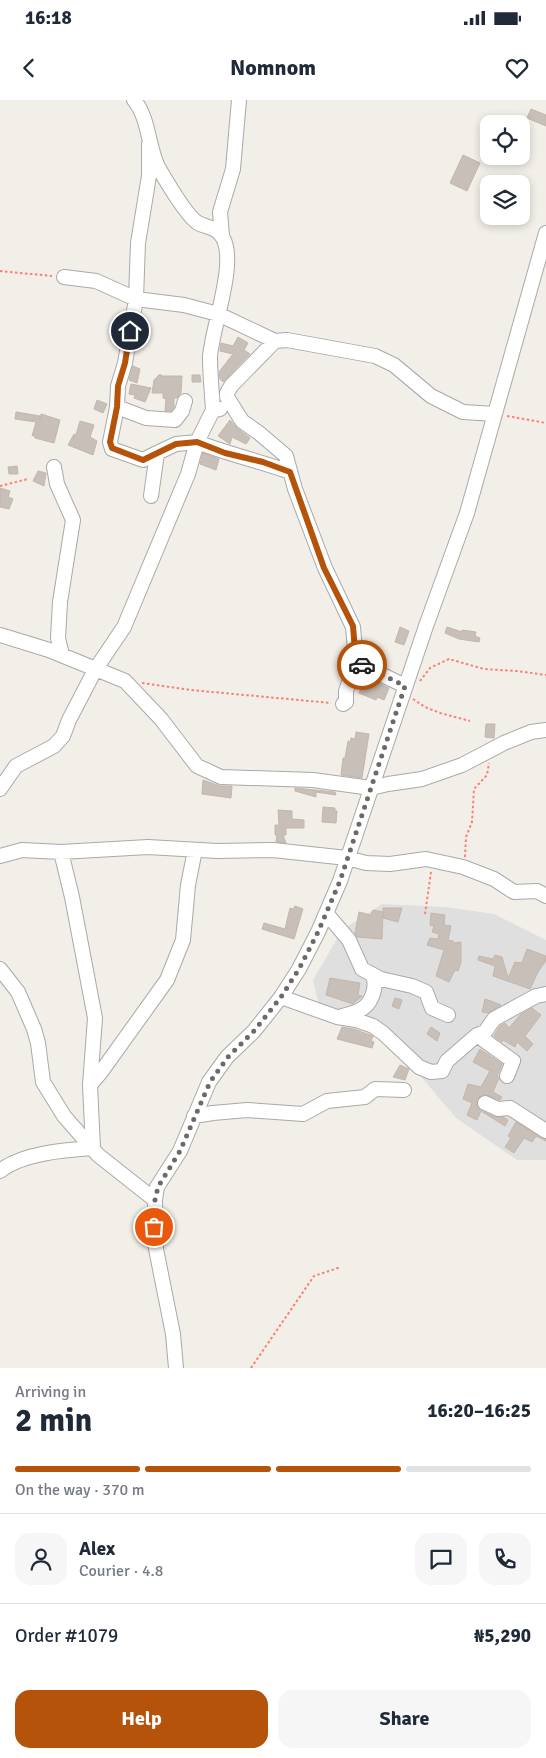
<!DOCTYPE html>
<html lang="en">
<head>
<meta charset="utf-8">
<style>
  body { margin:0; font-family:Signika,sans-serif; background:#f6f6f7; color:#1f2937; height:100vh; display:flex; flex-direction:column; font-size:19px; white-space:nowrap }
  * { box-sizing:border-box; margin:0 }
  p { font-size:16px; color:#747a83 }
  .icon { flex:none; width:28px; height:28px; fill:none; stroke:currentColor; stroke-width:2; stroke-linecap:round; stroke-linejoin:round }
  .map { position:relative; height:1268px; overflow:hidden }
  .side { display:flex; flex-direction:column; background:#fff; flex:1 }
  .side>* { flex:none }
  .buttons { position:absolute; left:480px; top:15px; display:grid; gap:10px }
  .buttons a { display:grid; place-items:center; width:50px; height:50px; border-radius:10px; background:#fff; box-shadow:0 2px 8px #0003; font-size:25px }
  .pin { position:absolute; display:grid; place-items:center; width:42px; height:42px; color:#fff; margin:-21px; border:2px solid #fff; border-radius:50%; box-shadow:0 1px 5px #0007 }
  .courier { position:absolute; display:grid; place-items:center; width:50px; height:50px; margin:-25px; border:4px solid #b45309; border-radius:50%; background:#fff; color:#222; box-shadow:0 1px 6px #0007 }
  .head em { font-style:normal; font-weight:700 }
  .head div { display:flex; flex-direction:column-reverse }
  .head { display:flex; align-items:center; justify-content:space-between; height:85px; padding:0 15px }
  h1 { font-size:32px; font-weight:700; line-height:38px }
  .bar { display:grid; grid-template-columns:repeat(4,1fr); gap:8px 5px; align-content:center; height:60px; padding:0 15px }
  .bar i { height:6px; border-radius:4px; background:#e0e1e3 }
  .bar .current { background:#b45309 }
  .bar p { grid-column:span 4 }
  .line { display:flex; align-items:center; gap:12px; padding:0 15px; border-top:1px solid #e0e1e3 }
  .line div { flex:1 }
  .round { display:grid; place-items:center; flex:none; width:52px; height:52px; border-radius:15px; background:#f6f6f7 }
  .action { display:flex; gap:10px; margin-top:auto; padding:10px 15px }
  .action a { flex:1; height:58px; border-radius:15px; background:#b45309; color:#fff; font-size:20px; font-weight:700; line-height:58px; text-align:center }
  .action a+a { background:#f6f6f7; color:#1f2937 }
  .status { display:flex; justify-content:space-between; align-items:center; height:35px; padding:0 25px; background:#fff; direction:ltr }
  .status svg { height:14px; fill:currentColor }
  header { display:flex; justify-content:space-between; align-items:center; height:65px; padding:0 15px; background:#fff; font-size:22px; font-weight:700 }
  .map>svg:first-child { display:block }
  .residential { fill:#e0dfdf }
  .building { fill:#c7bfb8; stroke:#c4b6ab }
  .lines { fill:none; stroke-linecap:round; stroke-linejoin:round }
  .minor-casing { stroke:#a9a9a9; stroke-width:16 }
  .path { stroke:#fa8072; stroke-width:2; stroke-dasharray:2.5 2.5; stroke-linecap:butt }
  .minor { stroke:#fff; stroke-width:14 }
  .done { stroke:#6b6a68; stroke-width:5; stroke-dasharray:0 9 }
  .route { stroke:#b45309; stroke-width:6 }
</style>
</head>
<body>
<div class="status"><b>16:18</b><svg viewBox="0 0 49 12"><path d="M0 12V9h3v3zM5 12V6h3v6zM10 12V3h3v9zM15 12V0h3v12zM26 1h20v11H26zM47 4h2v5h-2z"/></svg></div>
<header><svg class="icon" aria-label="back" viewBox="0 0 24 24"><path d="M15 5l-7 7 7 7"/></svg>Nomnom<svg class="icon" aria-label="heart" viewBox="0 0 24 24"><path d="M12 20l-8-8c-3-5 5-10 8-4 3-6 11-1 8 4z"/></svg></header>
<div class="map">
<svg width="546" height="1268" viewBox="0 0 546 1268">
  <rect width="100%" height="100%" fill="#f2efe9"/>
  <path class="residential" d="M382,804l64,3 48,7 52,26v220h-29l-61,-42 -61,-72 -76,-40 -6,-26 29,-50z"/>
  <path class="building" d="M531,9l15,6v11l-19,-8z
    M463,55l17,8 -13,28 -17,-8z
    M238,237l10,6 -4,7 6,4 -27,28 -3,-3 -1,-7 14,-18 -13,-3 1,-8 12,3z
    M133,266l7,3 -3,14 -8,-3z
    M160,274l2,2h20l-1,17 -4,5h-3v9l-3,4h-6l1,-12 -3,-1v-5h-11l2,-13z
    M192,275h8l1,7h-9z
    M131,284l20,4 -6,14 -11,-4 1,-3 -6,-1z
    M97,300l10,4 -4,9 -9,-4z
    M16,312l24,4v4l1,-6 19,6 -6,23 -19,-5 -1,-3 -2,1 4,-14 -21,-3z
    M230,320l7,8 13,10 -4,6 -14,-7 -2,7 -12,-8z
    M80,321l14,4 -4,12 7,4 -4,14 -25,-10 6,-11 2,1z
    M203,353l16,6 -3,11 -16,-6z
    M17,366l1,8h-9l-1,-7z
    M38,371l8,2 -2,13 -11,-5z
    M0,388l10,3 -2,6 5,2 -4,10 -9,-2z
    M400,527l9,4 -5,14 -9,-3z
    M447,527l15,5v-2l14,2 -1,4 5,2 -1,4 -20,-3 -14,-6z
    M366,577l23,11 -5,12 -7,-3 -1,3 -17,-7z
    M486,624h9l-1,14 -9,-1z
    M356,632l13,2 -7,44 -21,-3 2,-17h2l3,-17 2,1 1,-4 4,1z
    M203,680l17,6h12l-1,12 -29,-4z
    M295,688l40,4 1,3 -20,-3v5l-21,-6z
    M323,707l12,1v3h2l-1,12 -14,-1z
    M278,710l14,1v8l12,1v8h-18v7h-3l3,8 -10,-1 1,-7h-2v-10h4z
    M295,806l8,3 -9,30 -32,-10 2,-6 21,6 5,-21 3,1z
    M383,808h19l-4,14 -15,-4z
    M373,810l10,2 -1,27 -25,-2 -2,-4 4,-21 12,3z
    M431,813l14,2 -1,10 7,1 -3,14 5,1v2l8,-1v20l-3,9 -3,-1 -6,12 -13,-6 8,-26 -17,-5 3,-7 8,1 1,-5 -7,-2 2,-6 -4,-1z
    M527,849l19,7 -1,6 -7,10 -8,17 -37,-13 2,-10 -17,-6 1,-4 14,3 2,-4 7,2 6,21 7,-16 7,1z
    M330,878l30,5 -2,12 4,1 -9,8 -27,-9z
    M395,898l7,2 -3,9 -7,-3z
    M485,899l6,2 10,4 -13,8 -6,-1z
    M532,908l9,7 -16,21 8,8 -6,7 -10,-9 -2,5 -12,-7 -1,2 -8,-6 6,-10 5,-3 4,5 11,-13z
    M342,927l12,2 19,7 -2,5 3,1 -2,6 -35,-9z
    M431,927l9,6 -3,8 -10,-7z
    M480,949l22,15 -5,12 2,2 -6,14 9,5 -2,3 -16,-6 -7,5 -1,5 5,7 14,6h8l5,3 -3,6 -24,-15 -4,9 -10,-5 5,-12 -9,-4 5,-15 13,3 9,-16 -17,-9z
    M400,965l9,4 -4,11 -12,-3z
    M516,1022l30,18v1l-10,-5 -4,6 -8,-4 -10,15 -9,-6 6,-9 -3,-2z"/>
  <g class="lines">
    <g class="minor-casing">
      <path id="minor" d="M134,0c15,18 14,46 24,67 7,12 29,50 40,56 9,5 18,3 25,15 14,26 -11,89 -13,119 0,17 2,36 3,53
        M149,44v32l-11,67 -2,56 -11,64 -7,23 -1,21 29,11 29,2 7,-9 3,-10
        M222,136l-2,-24 13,-43 6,-69
        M64,177l32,4 40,18 48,6 34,9 57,27 12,-1 88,16 19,9 37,31 32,16 32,2
        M275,241l-44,45 -4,7v4l15,24 17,12 27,23 9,33 30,79 28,59 3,35 49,24
        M117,307l-7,35 2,7 31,11 14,-7
        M54,367l3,17 16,36 -13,82 -2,36 4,17
        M151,396l6,-43 19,-9 21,-2 16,-32 7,-1
        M0,535l49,15 76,31 36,38 36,47 24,11 92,3 58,8 17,-4 34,-5 40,-14 42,-22 27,-11 15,-2
        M343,604l3,-2v-11l10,-29
        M0,689l16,-23 38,-20 9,-10 6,-16 26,-50 29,-43 64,-153 9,-32c31,12 62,19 93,30
        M61,752l11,45 23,121 -5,67 11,-13 66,-92 16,-40 5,-55 7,-35
        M0,756l22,-6 39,2 87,-5 69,4 56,-1 74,8 19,5 24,1 36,-5 37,8 31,12 20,13 23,-1 9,5
        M326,813l23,27 13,29 19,10 31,7 14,6 6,16 16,7
        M0,869l18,23 16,37 4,14 5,39 21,34 34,39 57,45
        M281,897l56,20 19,3 17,6 10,7 36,34 12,5 11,-1 5,-10 30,-26 8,-3 9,-13 42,-23 10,-2
        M342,916c17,-4 28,-8 32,-26 1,-6 1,-9 -1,-15
        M477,935l36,26 -6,15
        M90,985l3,63
        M485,1003l13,6 12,-1 36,23
        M194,1016l19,-3 34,-3 56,4 24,-13 38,-4 10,-8 29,1
        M0,1071c22,-18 65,-21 93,-23
        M176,1268l-3,-34 -17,-85 -1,-49 2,-13 23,-36 29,-69 18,-25 27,-26 27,-34 18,-28 19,-37 22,-51 86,-255 41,-113 79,-280"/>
    </g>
    <path class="path" d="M0,171l52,5
      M507,316l39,7
      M0,386l28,-7
      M420,581l10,-13 19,-9 35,10 33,2 29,4
      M142,583l49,7 140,13
      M413,599l12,8 15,6 30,8
      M465,757l1,-20 6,-15 2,-33 13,-14 2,-12
      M425,814l6,-42
      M251,1268l63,-92 27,-9"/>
    <use href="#minor" class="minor"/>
  </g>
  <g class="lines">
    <path class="done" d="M154,1127l1,-27 3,-13 22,-36 30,-69 18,-25 26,-26 27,-34 18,-28 19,-37 22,-51 65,-195 -43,-21"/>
    <path class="route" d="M130,231l-5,32 -7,23 -1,21 -7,35 2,6 31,12 33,-16 21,-2 28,11 38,9 27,10 34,96 29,58 3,36 6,3"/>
  </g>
</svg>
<div class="buttons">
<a><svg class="icon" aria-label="locate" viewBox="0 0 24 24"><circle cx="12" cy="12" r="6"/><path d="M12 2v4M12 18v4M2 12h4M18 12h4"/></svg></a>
<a><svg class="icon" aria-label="layers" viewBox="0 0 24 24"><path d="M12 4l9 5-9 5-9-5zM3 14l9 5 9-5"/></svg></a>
</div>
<div class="pin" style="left:154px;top:1127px;background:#ea580c"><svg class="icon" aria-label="bag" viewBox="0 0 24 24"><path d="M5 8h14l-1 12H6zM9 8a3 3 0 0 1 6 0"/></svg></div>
<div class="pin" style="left:130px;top:231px;background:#1f2937"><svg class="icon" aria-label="home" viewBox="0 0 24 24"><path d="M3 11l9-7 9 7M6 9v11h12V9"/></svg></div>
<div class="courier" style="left:362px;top:565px"><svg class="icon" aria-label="car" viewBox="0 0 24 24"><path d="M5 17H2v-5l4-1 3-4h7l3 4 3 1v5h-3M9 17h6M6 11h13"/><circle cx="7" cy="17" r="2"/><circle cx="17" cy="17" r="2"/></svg></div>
</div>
<section class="side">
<div class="head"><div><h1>2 min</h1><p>Arriving in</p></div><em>16:20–16:25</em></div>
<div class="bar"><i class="current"></i><i class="current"></i><i class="current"></i><i></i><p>On the way · 370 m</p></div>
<div class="line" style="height:90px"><a class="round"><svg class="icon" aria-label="person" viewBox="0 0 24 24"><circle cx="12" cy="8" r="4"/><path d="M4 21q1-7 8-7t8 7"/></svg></a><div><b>Alex</b><p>Courier · 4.8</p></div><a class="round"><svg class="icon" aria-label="chat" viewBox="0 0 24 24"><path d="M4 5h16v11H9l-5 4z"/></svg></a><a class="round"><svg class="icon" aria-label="phone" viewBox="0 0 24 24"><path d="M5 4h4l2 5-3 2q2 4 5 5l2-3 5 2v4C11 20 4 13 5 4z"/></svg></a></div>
<div class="line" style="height:65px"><div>Order #1079</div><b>₦5,290</b></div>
<div class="action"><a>Help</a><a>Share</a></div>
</section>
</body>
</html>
